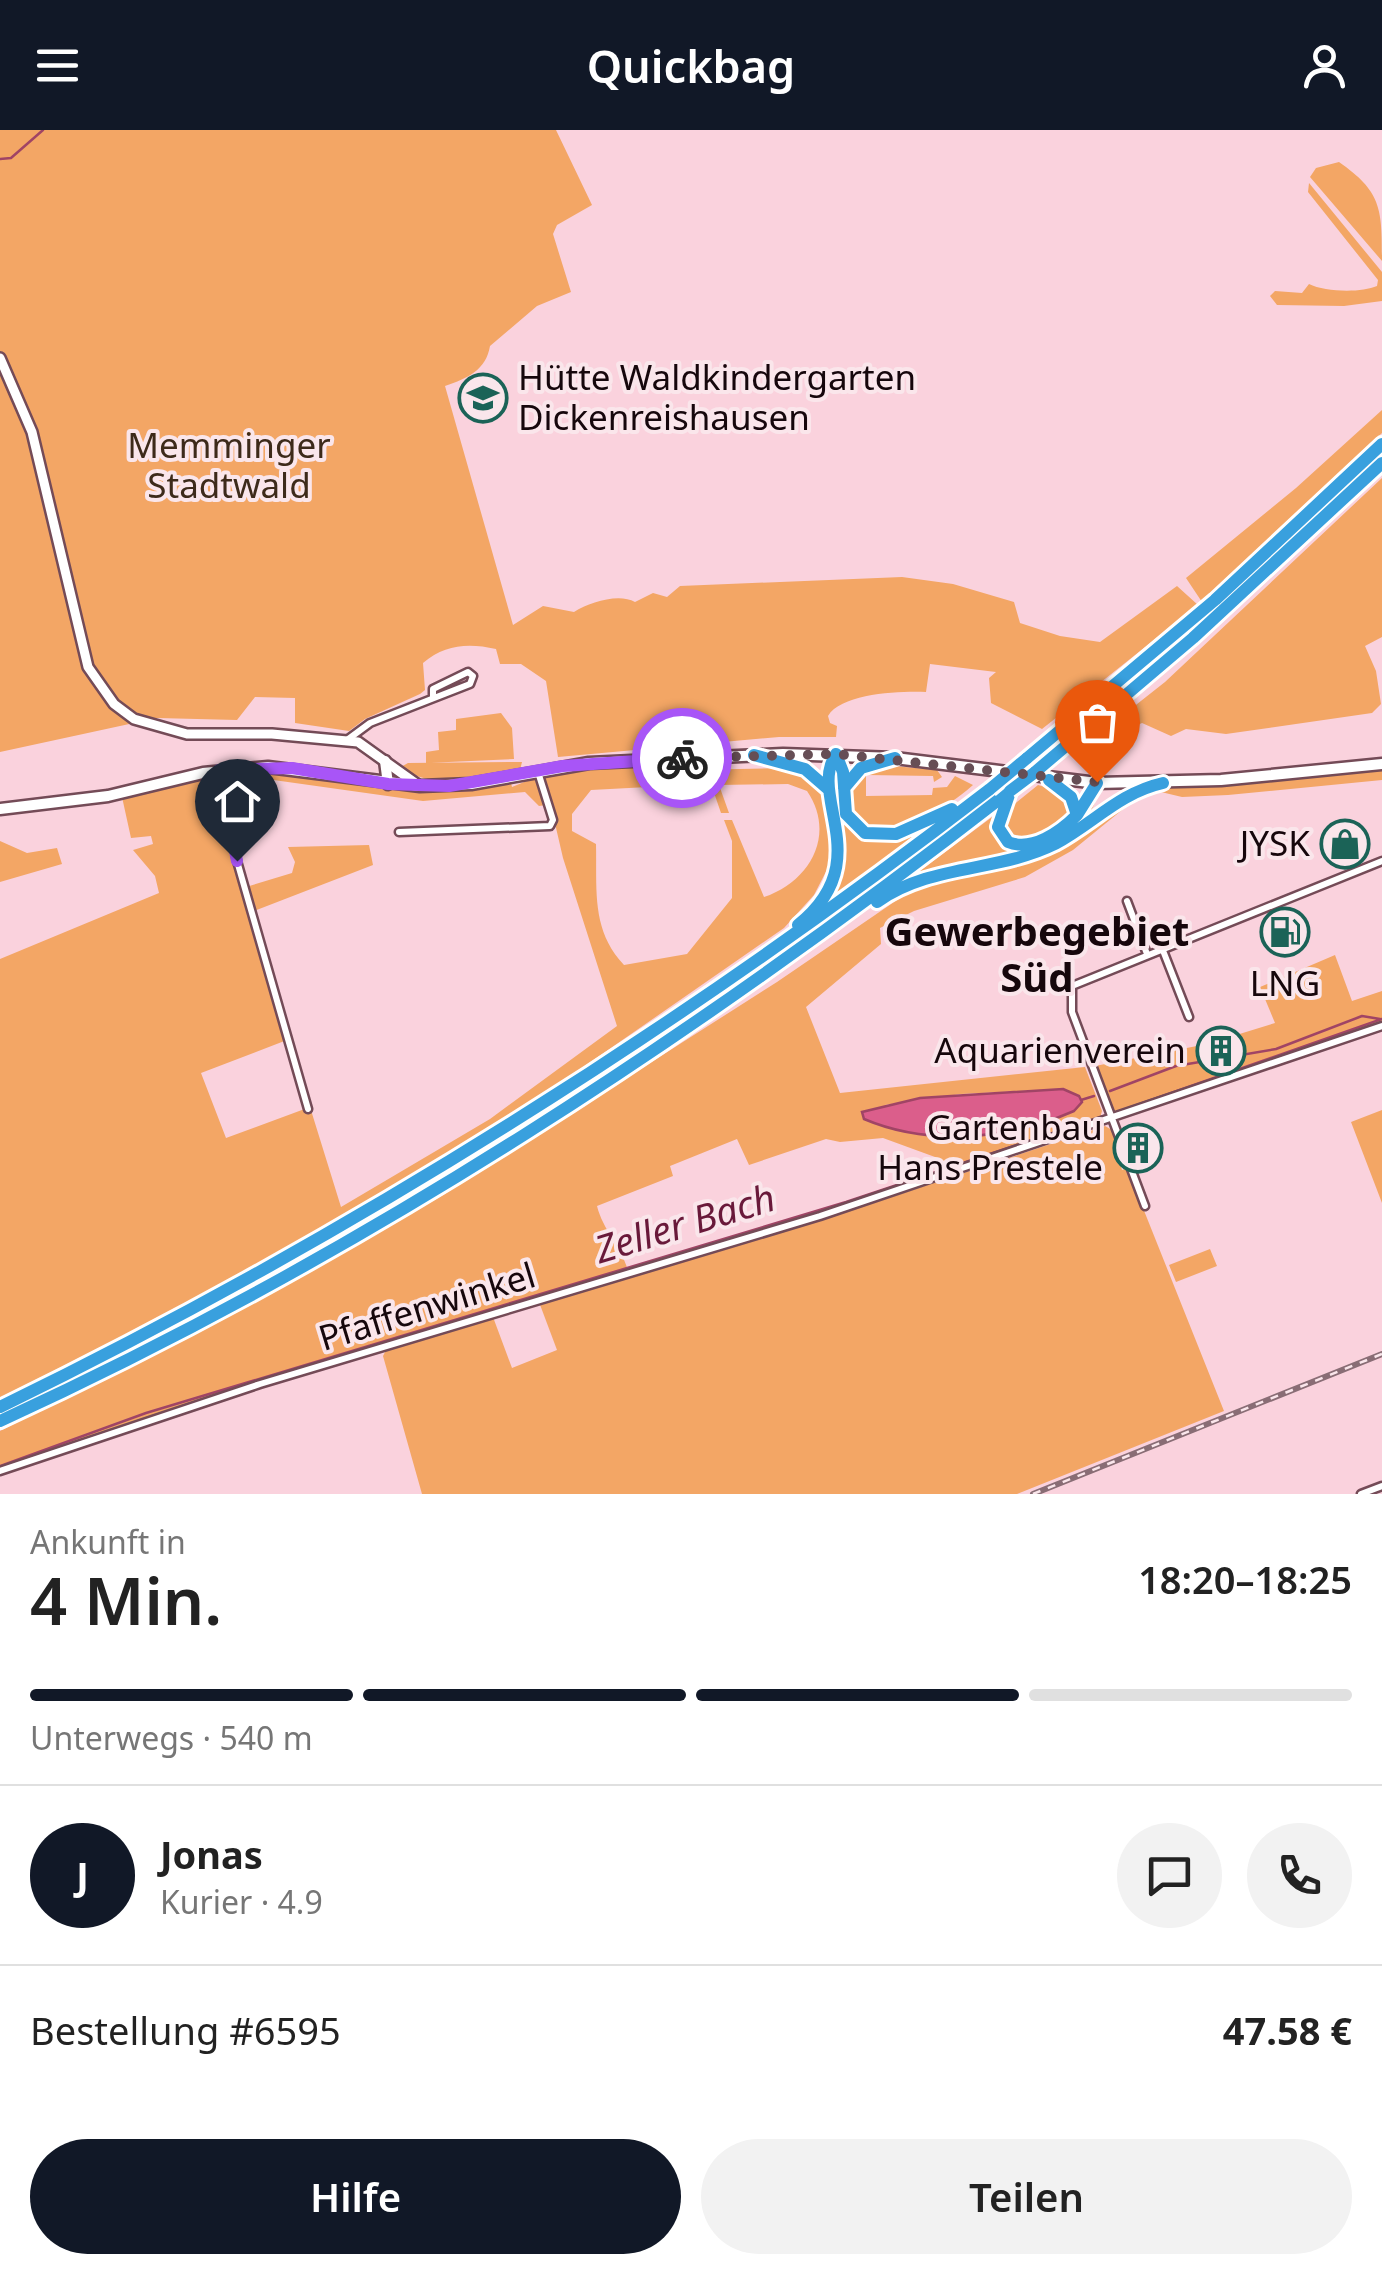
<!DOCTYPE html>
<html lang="de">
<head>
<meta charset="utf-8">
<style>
  body { margin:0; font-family:"Noto Sans",sans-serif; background:#f2f2f2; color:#222; height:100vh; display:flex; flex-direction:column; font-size:38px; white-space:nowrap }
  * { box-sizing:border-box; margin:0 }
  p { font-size:32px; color:#767676 }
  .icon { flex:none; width:55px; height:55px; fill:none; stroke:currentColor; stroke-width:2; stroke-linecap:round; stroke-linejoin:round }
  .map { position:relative; height:1364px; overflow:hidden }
  .sheet { display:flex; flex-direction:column; background:#fff; flex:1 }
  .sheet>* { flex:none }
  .pin { position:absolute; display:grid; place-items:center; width:85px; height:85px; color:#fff; margin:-102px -42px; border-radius:50% 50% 50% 0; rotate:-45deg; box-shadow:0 0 10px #0007 }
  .pin .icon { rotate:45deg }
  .courier { position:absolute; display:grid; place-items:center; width:100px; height:100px; margin:-50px; border:8px solid #a855f7; border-radius:50%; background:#fff; color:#222; box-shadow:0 2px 12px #0007 }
  .headline em { font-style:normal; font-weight:600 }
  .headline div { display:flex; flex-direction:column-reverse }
  .headline { display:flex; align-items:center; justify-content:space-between; height:170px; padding:0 30px }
  h1 { font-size:65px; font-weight:600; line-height:75px }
  .bar { display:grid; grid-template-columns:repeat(4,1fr); gap:15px 10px; align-content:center; height:120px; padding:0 30px }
  .bar i { height:12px; border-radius:8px; background:#e0e0e0 }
  .bar .active { background:#111827 }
  .bar p { grid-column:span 4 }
  .line { display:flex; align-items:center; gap:25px; padding:0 30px; border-top:2px solid #e0e0e0 }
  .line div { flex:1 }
  .round { display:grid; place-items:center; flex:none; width:105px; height:105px; border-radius:52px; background:#f2f2f2 }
  .action { display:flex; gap:20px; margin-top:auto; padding:20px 30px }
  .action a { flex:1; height:115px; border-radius:60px; background:#111827; color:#fff; font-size:40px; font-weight:600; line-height:115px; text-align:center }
  .action a+a { background:#f2f2f2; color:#222 }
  header { display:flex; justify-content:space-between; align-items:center; height:130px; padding:0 30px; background:#111827; color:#fff; font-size:45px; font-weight:600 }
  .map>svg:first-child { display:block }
  .green { fill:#f3a665; fill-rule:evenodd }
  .water { fill:#db5e8b; stroke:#a04465; stroke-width:2.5 }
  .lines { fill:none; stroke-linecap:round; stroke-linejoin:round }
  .stream { stroke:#a04465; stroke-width:2.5 }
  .minor-casing { stroke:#744b57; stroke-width:11 }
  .tertiary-casing { stroke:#744b57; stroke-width:14 }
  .secondary-casing { stroke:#744b57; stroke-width:15 }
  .motorway-casing { stroke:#fff; stroke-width:18 }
  .minor { stroke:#fff; stroke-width:6 }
  .tertiary { stroke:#fff; stroke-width:9 }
  .secondary { stroke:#fff; stroke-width:10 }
  .motorway { stroke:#39a0de; stroke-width:12 }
  .rail-casing { stroke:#896d75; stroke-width:6 }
  .rail { stroke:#fae6eb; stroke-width:2.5; stroke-dasharray:8; stroke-linecap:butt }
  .motorway-bridge-casing { stroke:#fff; stroke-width:18; stroke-linecap:butt }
  .motorway-bridge { stroke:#39a0de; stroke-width:12 }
  .done { stroke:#664e55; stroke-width:10; stroke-dasharray:0 18 }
  .route { stroke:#a855f7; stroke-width:12 }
  .labels { text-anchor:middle; stroke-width:8; stroke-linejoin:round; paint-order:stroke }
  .poi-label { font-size:35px; fill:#16070c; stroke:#fae6eb; text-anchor:end }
  .park-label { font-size:35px; fill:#3d2a1a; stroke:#fae6eb }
  .street-label { font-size:35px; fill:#16070c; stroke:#fae6eb }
  .water-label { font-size:38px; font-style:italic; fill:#69193a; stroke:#fae6eb }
  .quarter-label { font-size:40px; font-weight:bold; fill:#16070c; stroke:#fae6eb }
</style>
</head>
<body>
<header><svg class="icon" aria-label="menu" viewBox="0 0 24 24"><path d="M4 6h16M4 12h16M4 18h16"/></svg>Quickbag<svg class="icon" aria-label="person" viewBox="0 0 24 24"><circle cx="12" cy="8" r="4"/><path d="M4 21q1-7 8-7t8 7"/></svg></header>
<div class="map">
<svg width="1382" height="1364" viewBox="0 0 1382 1364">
  <rect width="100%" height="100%" fill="#fad2dd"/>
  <path class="green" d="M0,0h556l36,75 -35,20 -4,9 18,58 -34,14 -47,40c-4,24 -22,32 -45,40l68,239 30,-19 31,6c16,-10 45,-19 61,-10l18,-9 14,4 13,-11 222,-9 51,7 61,18 6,21 40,13 40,6 77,-56 21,19 -156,124 -51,-26 -2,-25 7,-6 -66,-8 -4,28c-26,-1 -84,1 -98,24l2,7 7,3 -1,11h-57l-221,20 -12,-76 -25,-17h-21l-4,-15c-27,-6 -51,-5 -73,14l2,27 -5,4 -55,25 -16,12 -54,-8v-25l-40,-1 -18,23 -80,-2 -157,34z
    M1339,32c43,30 43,47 43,99l-72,-84 6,-9z
    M1309,53l73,89v29l-38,5 -67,-1 -7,-9 5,-5 27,2 7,-9c16,8 52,9 68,2l1,-6 -70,-88z
    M1382,280v23l-180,169 -16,-24 110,-90z
    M1382,348v159l-17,9 11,25 5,33 -9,9 -146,21 -40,-5 -15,7 -29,-13 -19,9 -10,-9 52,-41z
    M501,583l11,15 2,31 -88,4v-11l13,-2 -1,-18 18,-2v-11z
    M522,632l-2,8c-39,9 -85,20 -121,-2l9,-5z
    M836,632l3,41 24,34 34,2 30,-10 -105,78c10,-26 24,-52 21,-79 -2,-24 -9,-41 -7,-66z
    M883,635l54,5 5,7 -8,5 -1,-6 -67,-1v21l66,-1 1,-7 14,-1 8,-11 18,9c-31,27 -59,39 -99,47l-22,-16c-3,-33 2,-38 31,-51z
    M598,637h58l7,1 4,18 -76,4 -19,24v17l24,13c1,46 -5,86 28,121l63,-11 45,-56v-57l-8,-21h8l32,77c45,-15 73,-62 43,-106l-19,-7 -69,1 10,28h-8l-10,-29 -33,2 1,-9 11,-7 93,-2 30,13 13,20 7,45 -2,16 -17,33 -30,33 -264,183 -185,112 -131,72 -204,103v-439l159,-66 -4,-17 -22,-26 20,-6 -2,-8 -20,2 -9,-41 94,-22 71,265 -86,33 25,65 84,-31 31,100 149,-88 127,-93 -54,-168 -19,-82z
    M1369,640h13v10l-154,15 -46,2 -21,-5 -23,5 -65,53 -48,27 -111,34 -34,17 1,16 -75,63 34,86 245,-26 17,44 -2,7 -156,54 -9,-15 -52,-19 -43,4 -14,-3 -77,26 -12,-26 -67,27 3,10 -76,30c6,24 23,39 31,64l-380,115 -248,83v-37l290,-148 153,-88 334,-213 139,-95 79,-18 130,-70 40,-11zM1063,959l16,7 3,6 -197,3 76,-11z
    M273,642l144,20 94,-9 1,4 22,-9 12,27 -7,1 -14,-14 -102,9 -170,-24 -30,4v-6z
    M1038,655l21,6 11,16 -1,8 -31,21 -23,5 -13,-12 5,-19z
    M1096,660c9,53 -152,82 -191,92l91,-68 -2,16 6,12 34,5z
    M0,711l27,12 30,-5 5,16 -62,18z
    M369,715l4,20 -119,46 -8,-24 46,-14 3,-11 -7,-15z
    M1335,825l17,46 30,-10v33l-270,88 -17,-46 112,-22 68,-21 -15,-36z
    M1382,980v93l-31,-81z
    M1105,996l7,4 10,40 5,-2 97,243 -207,83h-595l-39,-138 3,-6 107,-33 19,51 45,-18 -18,-48 274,-79z
    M1210,1119l7,17 -41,16 -7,-17z"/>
  <path class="water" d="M1063,959l16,7 3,6 -8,9c-64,28 -144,36 -210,8l-2,-7 58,-14z"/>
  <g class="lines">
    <path class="stream" d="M0,29l11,-1 32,-28
      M1110,961l66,-25 100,-17 86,-33 18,3
      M1081,970l13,-4
      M1114,983l268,-94
      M0,1336l146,-53 700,-211 261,-87"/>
    <g class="minor-casing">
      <path id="minor" d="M347,610l23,-17 100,-39 3,-8 -5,-4 -35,17v7
        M219,642l18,89 71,248
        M399,702l151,-6 3,-6 -15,-48
        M1127,771l20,53
        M1162,818l27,69
        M1145,1076l-73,-194v-26l310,-125
        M0,1341l260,-87 560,-168 562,-190
        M1361,1364l21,-8"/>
    </g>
    <g class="tertiary-casing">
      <path id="tertiary" d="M0,228l32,74 56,235 26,37 20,15 53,15h85l86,8 60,43"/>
    </g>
    <g class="secondary-casing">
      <path id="secondary" d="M385,631l3,23
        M0,679l108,-13 95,-23 65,-6 152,19 51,-2 118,-21 194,-9 112,4 202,25 124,-3 161,-16"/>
    </g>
    <g class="motorway-casing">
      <path id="motorway" d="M836,624l7,18 3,42 19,19 31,1 56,-25
        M754,625l51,14 23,20
        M1026,629l189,-159 167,-156
        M1034,643l159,-135 189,-175
        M844,658l17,-20 34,-10
        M1010,662l-12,35 10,15c24,10 52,-10 69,-27l-6,-18 -22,-17
        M1077,685l20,-32
        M877,772c53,-38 122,-30 178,-58 39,-21 64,-51 108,-61
        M798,795c80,-64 9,-128 38,-171
        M0,1277c353,-172 680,-379 990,-618
        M0,1291c362,-166 697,-386 1010,-630"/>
    </g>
    <use href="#minor" class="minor"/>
    <use href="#tertiary" class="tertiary"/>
    <use href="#secondary" class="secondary"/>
    <use href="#motorway" class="motorway"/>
    <g class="rail-casing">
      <path id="rail" d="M1033,1364l349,-140"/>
    </g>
    <use href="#rail" class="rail"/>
    <g class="motorway-bridge-casing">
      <path id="motorway-bridge" d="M990,659l36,-30
        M1010,661l24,-18"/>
    </g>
    <use href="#motorway-bridge" class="motorway-bridge"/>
  </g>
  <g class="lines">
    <path class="done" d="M682,628l154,-4 261,28"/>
    <path class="route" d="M237,731l-18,-91 73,-2 96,16 61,2 114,-20 119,-8"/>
  </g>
  <defs>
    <g id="school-ring" transform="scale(2.5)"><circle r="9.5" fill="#fae6eb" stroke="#1b6357" stroke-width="1.5"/><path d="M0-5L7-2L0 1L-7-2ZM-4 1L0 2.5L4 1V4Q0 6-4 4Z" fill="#1b6357"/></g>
    <g id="shop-ring" transform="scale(2.5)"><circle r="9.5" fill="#fae6eb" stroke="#1b6357" stroke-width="1.5"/><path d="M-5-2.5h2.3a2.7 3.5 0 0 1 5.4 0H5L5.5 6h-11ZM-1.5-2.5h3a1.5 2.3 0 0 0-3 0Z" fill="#1b6357"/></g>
    <g id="fuel-ring" transform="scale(2.5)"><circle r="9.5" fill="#fae6eb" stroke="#1b6357" stroke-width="1.5"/><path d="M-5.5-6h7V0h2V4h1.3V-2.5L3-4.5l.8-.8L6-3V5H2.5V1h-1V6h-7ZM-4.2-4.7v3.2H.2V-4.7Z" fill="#1b6357"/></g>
    <g id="building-ring" transform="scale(2.5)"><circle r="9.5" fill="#fae6eb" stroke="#1b6357" stroke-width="1.5"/><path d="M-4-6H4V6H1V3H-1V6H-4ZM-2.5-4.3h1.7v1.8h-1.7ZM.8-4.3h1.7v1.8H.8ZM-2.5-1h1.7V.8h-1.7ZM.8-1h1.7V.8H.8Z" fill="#1b6357"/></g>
  </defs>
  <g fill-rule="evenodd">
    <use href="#school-ring" x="483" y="268"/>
    <use href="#shop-ring" x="1345" y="714"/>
    <use href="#fuel-ring" x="1285" y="802"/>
    <use href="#building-ring" x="1221" y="921"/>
    <use href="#building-ring" x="1138" y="1018"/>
  </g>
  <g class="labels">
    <g class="poi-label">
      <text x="518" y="260" text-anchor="start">Hütte Waldkindergarten<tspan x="518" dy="40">Dickenreishausen</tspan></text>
      <text x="1310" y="726">JYSK</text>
      <text x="1285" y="866" text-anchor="middle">LNG</text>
      <text x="1186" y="933">Aquarienverein</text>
      <text x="1103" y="1010">Gartenbau<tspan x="1103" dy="40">Hans Prestele</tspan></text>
    </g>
    <g class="park-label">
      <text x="229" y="328">Memminger<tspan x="229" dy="40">Stadtwald</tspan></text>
    </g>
    <g class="street-label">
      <text transform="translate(427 1177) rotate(-17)" y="12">Pfaffenwinkel</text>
    </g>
    <g class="water-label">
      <text transform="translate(685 1094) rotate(-17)" y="13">Zeller Bach</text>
    </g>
    <g class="quarter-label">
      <text x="1037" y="816">Gewerbegebiet<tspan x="1037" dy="46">Süd</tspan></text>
    </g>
  </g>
</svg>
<div class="pin" style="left:1097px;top:652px;background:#ea580c"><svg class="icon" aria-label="bag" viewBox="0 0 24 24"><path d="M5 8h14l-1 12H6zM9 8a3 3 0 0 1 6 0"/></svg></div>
<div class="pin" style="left:237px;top:731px;background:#1f2937"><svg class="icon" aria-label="home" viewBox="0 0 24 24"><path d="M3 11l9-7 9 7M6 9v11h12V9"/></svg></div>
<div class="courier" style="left:682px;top:628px"><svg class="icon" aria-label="bike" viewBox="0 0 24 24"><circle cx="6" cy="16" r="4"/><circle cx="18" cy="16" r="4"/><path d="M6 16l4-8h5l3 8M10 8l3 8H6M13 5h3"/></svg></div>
</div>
<section class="sheet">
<div class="headline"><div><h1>4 Min.</h1><p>Ankunft in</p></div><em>18:20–18:25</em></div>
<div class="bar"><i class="active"></i><i class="active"></i><i class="active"></i><i></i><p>Unterwegs · 540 m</p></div>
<div class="line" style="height:180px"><b class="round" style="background:#111827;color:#fff">J</b><div><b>Jonas</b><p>Kurier · 4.9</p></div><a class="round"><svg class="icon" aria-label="chat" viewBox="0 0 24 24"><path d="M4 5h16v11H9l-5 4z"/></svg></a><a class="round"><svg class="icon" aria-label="phone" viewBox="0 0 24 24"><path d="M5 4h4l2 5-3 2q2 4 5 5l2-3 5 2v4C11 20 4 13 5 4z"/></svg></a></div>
<div class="line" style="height:130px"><div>Bestellung #6595</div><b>47.58 €</b></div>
<div class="action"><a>Hilfe</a><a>Teilen</a></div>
</section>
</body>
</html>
